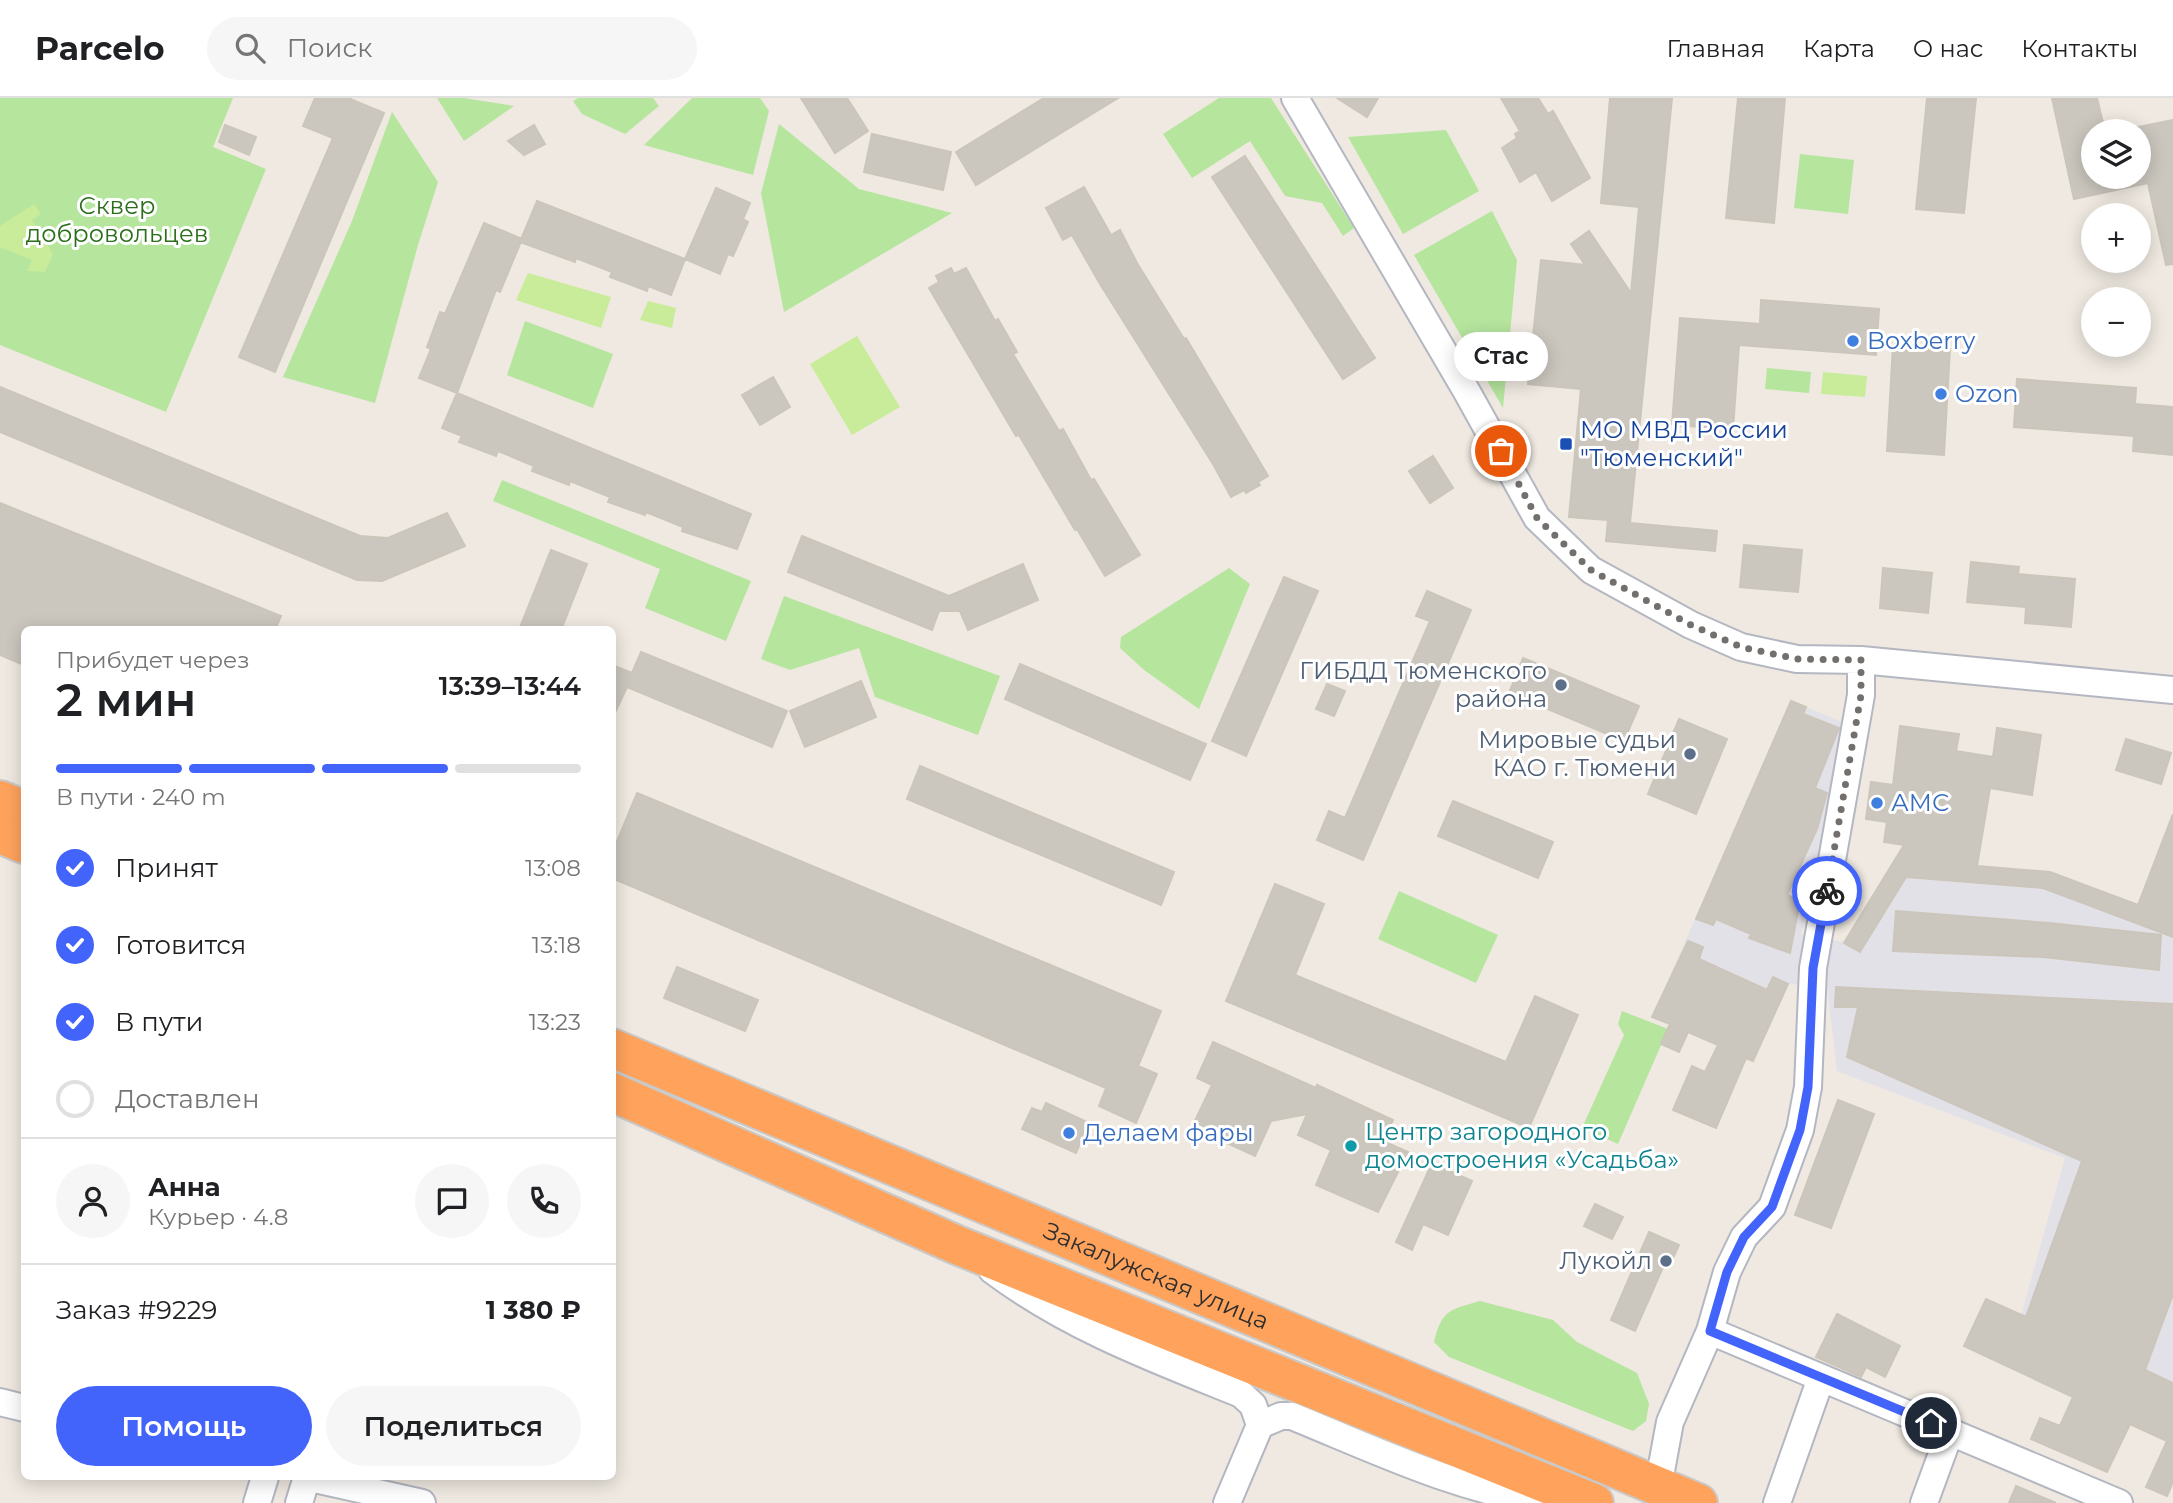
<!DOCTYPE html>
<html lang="ru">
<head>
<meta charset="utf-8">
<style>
  body { margin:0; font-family:Montserrat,sans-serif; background:#f6f6f6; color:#202124; height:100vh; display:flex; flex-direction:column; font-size:26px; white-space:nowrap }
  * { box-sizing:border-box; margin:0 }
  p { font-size:23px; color:#757577 }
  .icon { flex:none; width:38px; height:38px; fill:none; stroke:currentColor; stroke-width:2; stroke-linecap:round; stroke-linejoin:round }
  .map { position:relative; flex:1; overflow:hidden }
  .side { position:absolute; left:21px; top:528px; width:595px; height:854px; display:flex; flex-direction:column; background:#fff; border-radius:10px; box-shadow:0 4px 18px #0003 }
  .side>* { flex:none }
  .controls { position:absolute; left:2081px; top:21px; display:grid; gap:14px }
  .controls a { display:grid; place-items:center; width:70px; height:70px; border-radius:50%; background:#fff; box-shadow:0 4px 18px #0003; font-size:35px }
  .pin { position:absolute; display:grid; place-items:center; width:60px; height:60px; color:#fff; margin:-30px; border:4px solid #fff; border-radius:50%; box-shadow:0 2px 7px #0007 }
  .courier { position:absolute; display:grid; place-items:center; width:70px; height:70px; margin:-35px; border:5px solid #4264fb; border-radius:50%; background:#fff; color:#222; box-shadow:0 2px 9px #0007 }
  .bubble { position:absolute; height:49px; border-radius:24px; background:#fff; box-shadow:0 4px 18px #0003; font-size:23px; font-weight:600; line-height:49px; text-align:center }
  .head em { font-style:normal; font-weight:600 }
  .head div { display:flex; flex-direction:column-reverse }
  .head { display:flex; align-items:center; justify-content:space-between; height:119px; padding:0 35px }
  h1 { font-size:46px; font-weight:600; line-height:52px }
  .bar { display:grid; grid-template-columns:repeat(4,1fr); gap:10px 7px; align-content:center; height:84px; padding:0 35px }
  .bar i { height:9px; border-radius:5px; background:#e0e0e0 }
  .bar .active { background:#4264fb }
  .bar p { grid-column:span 4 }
  .line { display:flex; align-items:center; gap:18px; padding:0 35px; border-top:2px solid #e0e0e0 }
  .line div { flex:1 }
  .round { display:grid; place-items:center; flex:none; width:74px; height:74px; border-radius:37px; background:#f6f6f6 }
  ol { padding:0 35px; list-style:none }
  li { display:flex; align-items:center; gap:21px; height:77px }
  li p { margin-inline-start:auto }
  li .icon { padding:7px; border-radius:50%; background:#4264fb; color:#fff; stroke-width:4 }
  li:last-child { color:#757577 }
  li i { width:38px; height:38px; border:4px solid #e0e0e0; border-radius:50% }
  .primary-button { display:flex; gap:14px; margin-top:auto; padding:14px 35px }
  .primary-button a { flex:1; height:80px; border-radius:42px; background:#4264fb; color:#fff; font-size:28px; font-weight:600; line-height:80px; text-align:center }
  .primary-button a+a { background:#f6f6f6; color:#202124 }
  header { display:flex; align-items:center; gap:42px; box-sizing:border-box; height:98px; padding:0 35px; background:#fff; border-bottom:2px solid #e0e0e0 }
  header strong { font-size:33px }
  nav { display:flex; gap:38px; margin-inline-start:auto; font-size:24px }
  .search { width:490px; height:63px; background:#f6f6f6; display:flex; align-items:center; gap:18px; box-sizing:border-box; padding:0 24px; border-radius:38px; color:#757577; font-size:26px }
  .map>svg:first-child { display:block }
  .industrial { fill:#e3e1e8 }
  .green { fill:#b6e59e }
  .pitch { fill:#c9ec9a }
  .building { fill:#cbc7bf; stroke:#cbc5ba; stroke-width:2 }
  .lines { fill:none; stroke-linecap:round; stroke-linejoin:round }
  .minor-casing { stroke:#b4b7c1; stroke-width:30 }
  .highway-casing { stroke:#c9c9c9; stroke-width:42 }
  .minor { stroke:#fff; stroke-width:26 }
  .highway { stroke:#ffa35c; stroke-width:38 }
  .done { stroke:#726f6d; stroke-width:7; stroke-dasharray:0 12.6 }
  .route { stroke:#4264fb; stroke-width:9 }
  .shop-dot { fill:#3f7fe0; stroke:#fff; stroke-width:2.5 }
  .transit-dot { fill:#1a4fb4; stroke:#fff; stroke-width:2.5 }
  .service-dot { fill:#5c6f8a; stroke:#fff; stroke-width:2.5 }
  .culture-dot { fill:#0f9aa8; stroke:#fff; stroke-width:2.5 }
  .labels { text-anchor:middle; stroke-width:6; stroke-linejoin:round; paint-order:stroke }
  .park-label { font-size:24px; fill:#2c6e1b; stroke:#fff }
  .shop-label { font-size:24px; fill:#366cbe; stroke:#fff; text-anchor:start }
  .transit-label { font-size:24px; fill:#164399; stroke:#fff; text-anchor:start }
  .service-label { font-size:24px; fill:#4e5e75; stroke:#fff; text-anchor:end }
  .culture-label { font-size:24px; fill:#0d838f; stroke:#fff; text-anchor:start }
  .street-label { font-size:24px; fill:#2e2e2e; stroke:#fff }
</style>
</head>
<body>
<header>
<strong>Parcelo</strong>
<div class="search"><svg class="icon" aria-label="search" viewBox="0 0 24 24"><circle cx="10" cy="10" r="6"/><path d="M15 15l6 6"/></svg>Поиск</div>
<nav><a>Главная</a><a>Карта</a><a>О нас</a><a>Контакты</a></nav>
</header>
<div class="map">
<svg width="2173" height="1405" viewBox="0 0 2173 1405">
  <rect width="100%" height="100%" fill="#efe9e1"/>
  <path class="industrial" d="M1791,603l61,25 -51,209 43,7 51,-83 149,13 129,46v526l-156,-114 48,-172 -228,-87 -10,-84 -39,-3 -35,77 -101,-44z"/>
  <path class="green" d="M0,0h233l-20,49 53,22 -100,243 -166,-67z
    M437,0h27l50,8 -50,35z
    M578,0h75l6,8 -34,28 -43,-20 -9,-13z
    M692,0h68l9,13 -16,64 -109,-30z
    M1219,0h52l83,130 -11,8 -21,-33 -37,-7 -35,-55 -58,37 -29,-44z
    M392,14l46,70 -20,63 -43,158 -92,-26 69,-156z
    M779,26l80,65 93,24 -168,99 -23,-119z
    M1446,32l33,61 -76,43 -55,-97z
    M1800,56l54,6 -6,54 -54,-6z
    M1492,113l25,49 -14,148 -89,-153z
    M525,223l88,33 -20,54 -86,-33z
    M1767,270l44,4 -2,21 -44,-4z
    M502,382l249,101 -25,60 -81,-33 15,-39 -167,-68z
    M1229,470l21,16 -51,125 -55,-39 -24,-22 1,-11z
    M784,498l216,80 -22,59 -103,-38 -16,-49 -69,22 -29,-11z
    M1399,793l99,44 -22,48 -98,-44z
    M1622,913l46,18 -50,115 -36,-16 42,-93 -6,-11z
    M1480,1203l73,19 24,22 60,31 12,31 -3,17 -13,10 -184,-74 -15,-15c8,-33 16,-32 46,-41z"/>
  <path class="pitch" d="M34,106l7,10 -9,6 21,34 -8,18 -18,-1 5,-11 -32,-13v-21z
    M528,175l83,24 -10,31 -85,-28z
    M648,203l28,7 -4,20 -32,-8z
    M857,238l43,71 -48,28 -42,-71z
    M1823,274l44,4 -2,21 -44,-3z"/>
  <path class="building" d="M315,0h33l36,15 -109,259 -36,-15 94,-219 -30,-12z
    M801,0h46l21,33 -33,22z
    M1044,0h74l-142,87 -20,-33z
    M1337,0h41l-11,19z
    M1501,0h37l10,16 5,-3 37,67 -38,23 -16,-29 -16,10 -18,-34 15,-10 -2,-4 5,-3z
    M1610,0h62l-42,425 87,8 -2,20 -109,-10 2,-21 -39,-3 12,-128 -53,-5 13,-124 44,5 -14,-21 18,-13 42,62 8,-86 -38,-4z
    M1738,0h47l-11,125 -48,-5z
    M1927,0h49l-12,115 -48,-4z
    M2052,0h45l8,33h-12v46h45v-50l35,-7v144l-7,1 -18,-82 -74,16z
    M225,27l31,12 -7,18 -30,-13z
    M534,27l11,19 -21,11 -16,-14z
    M872,36l79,18 -8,38 -79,-18z
    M1245,58l130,202 -32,21 -131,-202z
    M1084,89l27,48 9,-5 17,33 47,76 2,-1 82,138 -10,6 2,3 -14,8 -2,-3 -13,7 -18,-33 -113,-180 -28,-49 -9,5 -17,-32z
    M716,90l34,15 -7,16 5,3 -15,34 -5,-2 -8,20 -35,-15z
    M537,103l148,58 -14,36 -23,-9 -1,5 -37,-14 2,-5 -36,-14 -1,4 -55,-20z
    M484,125l38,16 -22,53 -4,-2 -39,103 -38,-15 12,-29 -4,-2 13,-35 5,2z
    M951,170l3,6 12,-6 29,53 3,-2 19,33 -4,2 46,77 4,-2 28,51 3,-1 46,76 -35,21 -28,-47 -2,1 -56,-95 -3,1 -87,-148 10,-6 -3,-6z
    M1761,202l118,9 -3,46 -137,-10 -6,84 -61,-4 8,-107 80,6z
    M1893,247l57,4 -6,106 -57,-4z
    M773,279l17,30 -30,18 -18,-30z
    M2017,281l119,9 -1,16 38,3v48l-40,-4 1,-15 -120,-9z
    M0,289l360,149 28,2 59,-25 18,33 -83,35 -25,-1 -357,-148z
    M457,295l294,121 -14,35 -55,-18 1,-4 -37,-15 -1,3 -37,-13 2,-5 -40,-16 -1,4 -37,-14 2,-5 -36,-15 -2,5 -37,-14 3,-6 -20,-8z
    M1433,358l20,32 -23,15 -21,-32z
    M0,405l281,113 -6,14h-251v35l-24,-10z
    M802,438l147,60 74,-32 15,36 -70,30 -8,-19h-21l-7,19 -144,-58z
    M1744,447l58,5 -4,42 -58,-5z
    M551,452l36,14 -26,66h-42z
    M1971,464l48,5 -1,7 57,5 -4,48 -46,-4 1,-16 -59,-5z
    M1883,470l49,5 -4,40 -48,-5z
    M1284,479l34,14 -72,165 -34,-15z
    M1427,493l44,19 -108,250 -46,-20 12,-29 16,7 85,-197 -14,-5z
    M641,554l146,59 -15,36 -145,-60 -15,32v-54l20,8z
    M1523,560l116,48 -15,35 -115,-48z
    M1020,566l186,80 -16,36 -185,-81z
    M861,583l15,36 -71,30 -15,-36z
    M1327,586l18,7 -11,25 -18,-7z
    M1791,603l15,6 -3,7 36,14 -24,60 12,5 -10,36 -30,66 13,6 -10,52 -41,-15 2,-4 -35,-15 -3,6 -17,-6z
    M1679,621l48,20 -31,75 -48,-20z
    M1900,628l59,8 -3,17 37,6 4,-29 44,7 -9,60 -42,-7 -13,78 73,6 88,33 35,-91v123l-130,-49 -137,-11 -46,75 -16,-9 60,-98 -20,-3 3,-20 -21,-3 5,-37 22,3z
    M2126,641l45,14 -10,31 -45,-14z
    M920,668l254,106 -13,33 -254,-106z
    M637,695l524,218 -23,55 19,8 -21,49 -37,-17 7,-18 -494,-210v-36l4,2z
    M1453,703l100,41 -15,36 -100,-42z
    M1275,786l49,20 -29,71 211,87 29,-66 43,19 -49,113 -303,-127z
    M1896,813l153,12 112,12 -2,35 -116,-13 -150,-6z
    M1688,843l15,6 -4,12 68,31 6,-13 15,7 -35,77 -7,-3 -30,70 -43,-18 19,-44 13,6 13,-27 -30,-13 -9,20 -18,-8 9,-20 -18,-7z
    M677,869l81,33 -13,31 -81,-33z
    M1836,889l337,17v290l-28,76 28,13v99l-6,14 -21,-9 21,-46 -37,-17 -23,48 -76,-33 9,-21 20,8 13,-29 -109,-51 22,-47 40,18 56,-156 -235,-104 11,-50h-23z
    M1213,944l103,46 1,-3 76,35 -10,21 25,11 -30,60 -62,-27 15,-35 -33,-15 9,-21 -36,7 -16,35 -63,-29 20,-42 -15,-7z
    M1838,1002l36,14 -43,114 -36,-13z
    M1046,1005l43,20 -13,30 -54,-24 10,-21 10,4z
    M1432,1065l40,18 -24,54 -25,-11 -11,26 -16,-8z
    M1595,1106l28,13 -11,22 -28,-13z
    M1649,1134l30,13 -10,22 -5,-2 -29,66 -24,-11z
    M1837,1216l63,32 -15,31 -19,-10 -5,10 -45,-20z
    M2016,1388l40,17h-47z"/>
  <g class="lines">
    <g class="minor-casing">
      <path id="minor" d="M1295,0l172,294 70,126 54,52 100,55 50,22 56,12 64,1 312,30
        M992,1172c76,57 162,89 249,124l12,11 7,20
        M1710,1233l409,172
        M0,1304l24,6
        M1260,1327l21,-9h11c83,34 168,75 258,87
        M306,1379l116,26
        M1658,1389l12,-65 40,-91 17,-59 17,-35 28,-30 28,-77 8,-43 5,-119 48,-273v-35
        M257,1405l8,-26
        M299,1405l8,-26
        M1227,1405l33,-78
        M1777,1405l44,-125
        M1924,1405l26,-71"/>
    </g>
    <g class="highway-casing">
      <g id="highway">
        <path d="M0,702l24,10"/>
        <path d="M0,736l24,10"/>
        <path id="s1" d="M612,950l1086,455"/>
        <path d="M612,994l345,153 637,258"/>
      </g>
    </g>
    <use href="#minor" class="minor"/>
    <use href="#highway" class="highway"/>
  </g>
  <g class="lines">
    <path class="done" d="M1501,353l36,67 54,52 100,55 50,22 56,12 64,1v35l-34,196"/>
    <path class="route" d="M1827,793l-14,77 -5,119 -8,43 -28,77 -28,30 -17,35 -17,59 221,92"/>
  </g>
  <g class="shop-dot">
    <circle cx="1853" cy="243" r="7"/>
    <circle cx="1941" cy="296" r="7"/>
    <circle cx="1877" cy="705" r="7"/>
    <circle cx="1069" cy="1035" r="7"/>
  </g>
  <rect class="transit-dot" x="1559" y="339" width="14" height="14" rx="3.5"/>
  <g class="service-dot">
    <circle cx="1561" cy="587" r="7"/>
    <circle cx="1690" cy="656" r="7"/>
    <circle cx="1666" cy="1163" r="7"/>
  </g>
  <circle class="culture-dot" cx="1351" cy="1048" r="7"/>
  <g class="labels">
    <g class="park-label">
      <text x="117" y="116">Сквер<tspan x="117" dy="28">добровольцев</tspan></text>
    </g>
    <g class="shop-label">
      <text x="1867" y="251">Boxberry</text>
      <text x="1955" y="304">Ozon</text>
      <text x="1891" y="713">АМС</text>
      <text x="1083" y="1043">Делаем фары</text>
    </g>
    <g class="transit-label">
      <text x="1580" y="340">МО МВД России<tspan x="1580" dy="28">"Тюменский"</tspan></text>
    </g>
    <g class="service-label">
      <text x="1547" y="581">ГИБДД Тюменского<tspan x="1547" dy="28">района</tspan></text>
      <text x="1676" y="650">Мировые судьи<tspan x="1676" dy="28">КАО г. Тюмени</tspan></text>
      <text x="1652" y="1171">Лукойл</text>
    </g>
    <g class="culture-label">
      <text x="1365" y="1042">Центр загородного<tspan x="1365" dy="28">домостроения «Усадьба»</tspan></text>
    </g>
    <g class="street-label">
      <text dy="8" stroke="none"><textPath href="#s1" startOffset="590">Закалужская улица</textPath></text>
    </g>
  </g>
</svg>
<div class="controls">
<a><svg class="icon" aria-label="layers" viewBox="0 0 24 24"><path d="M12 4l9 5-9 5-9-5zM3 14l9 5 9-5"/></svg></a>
<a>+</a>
<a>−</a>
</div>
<div class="pin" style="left:1501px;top:353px;background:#ea580c"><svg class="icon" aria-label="bag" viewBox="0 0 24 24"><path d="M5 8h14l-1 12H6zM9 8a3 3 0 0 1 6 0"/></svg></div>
<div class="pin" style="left:1931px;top:1325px;background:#1f2937"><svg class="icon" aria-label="home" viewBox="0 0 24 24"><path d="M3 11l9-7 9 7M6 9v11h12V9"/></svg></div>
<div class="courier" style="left:1827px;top:793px"><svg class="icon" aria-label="bike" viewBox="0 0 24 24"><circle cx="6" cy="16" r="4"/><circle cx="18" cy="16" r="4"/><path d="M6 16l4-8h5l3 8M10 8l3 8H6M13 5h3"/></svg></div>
<div class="bubble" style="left:1454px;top:234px;width:94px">Стас</div>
<section class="side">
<div class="head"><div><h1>2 мин</h1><p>Прибудет через</p></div><em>13:39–13:44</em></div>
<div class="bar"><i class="active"></i><i class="active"></i><i class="active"></i><i></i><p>В пути · 240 m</p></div>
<ol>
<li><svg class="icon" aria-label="check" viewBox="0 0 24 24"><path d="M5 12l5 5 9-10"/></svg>Принят<p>13:08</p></li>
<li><svg class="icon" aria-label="check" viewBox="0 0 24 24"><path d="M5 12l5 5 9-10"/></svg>Готовится<p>13:18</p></li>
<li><svg class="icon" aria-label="check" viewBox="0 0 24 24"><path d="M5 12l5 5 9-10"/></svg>В пути<p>13:23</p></li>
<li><i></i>Доставлен</li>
</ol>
<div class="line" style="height:126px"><a class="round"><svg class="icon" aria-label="person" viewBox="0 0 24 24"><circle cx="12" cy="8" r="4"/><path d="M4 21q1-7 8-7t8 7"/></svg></a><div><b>Анна</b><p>Курьер · 4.8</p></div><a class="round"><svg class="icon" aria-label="chat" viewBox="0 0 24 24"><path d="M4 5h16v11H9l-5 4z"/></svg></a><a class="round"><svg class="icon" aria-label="phone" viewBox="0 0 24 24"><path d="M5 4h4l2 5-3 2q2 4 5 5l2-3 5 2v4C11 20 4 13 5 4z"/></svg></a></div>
<div class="line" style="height:91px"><div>Заказ #9229</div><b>1 380 ₽</b></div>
<div class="primary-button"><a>Помощь</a><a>Поделиться</a></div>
</section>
</div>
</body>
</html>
